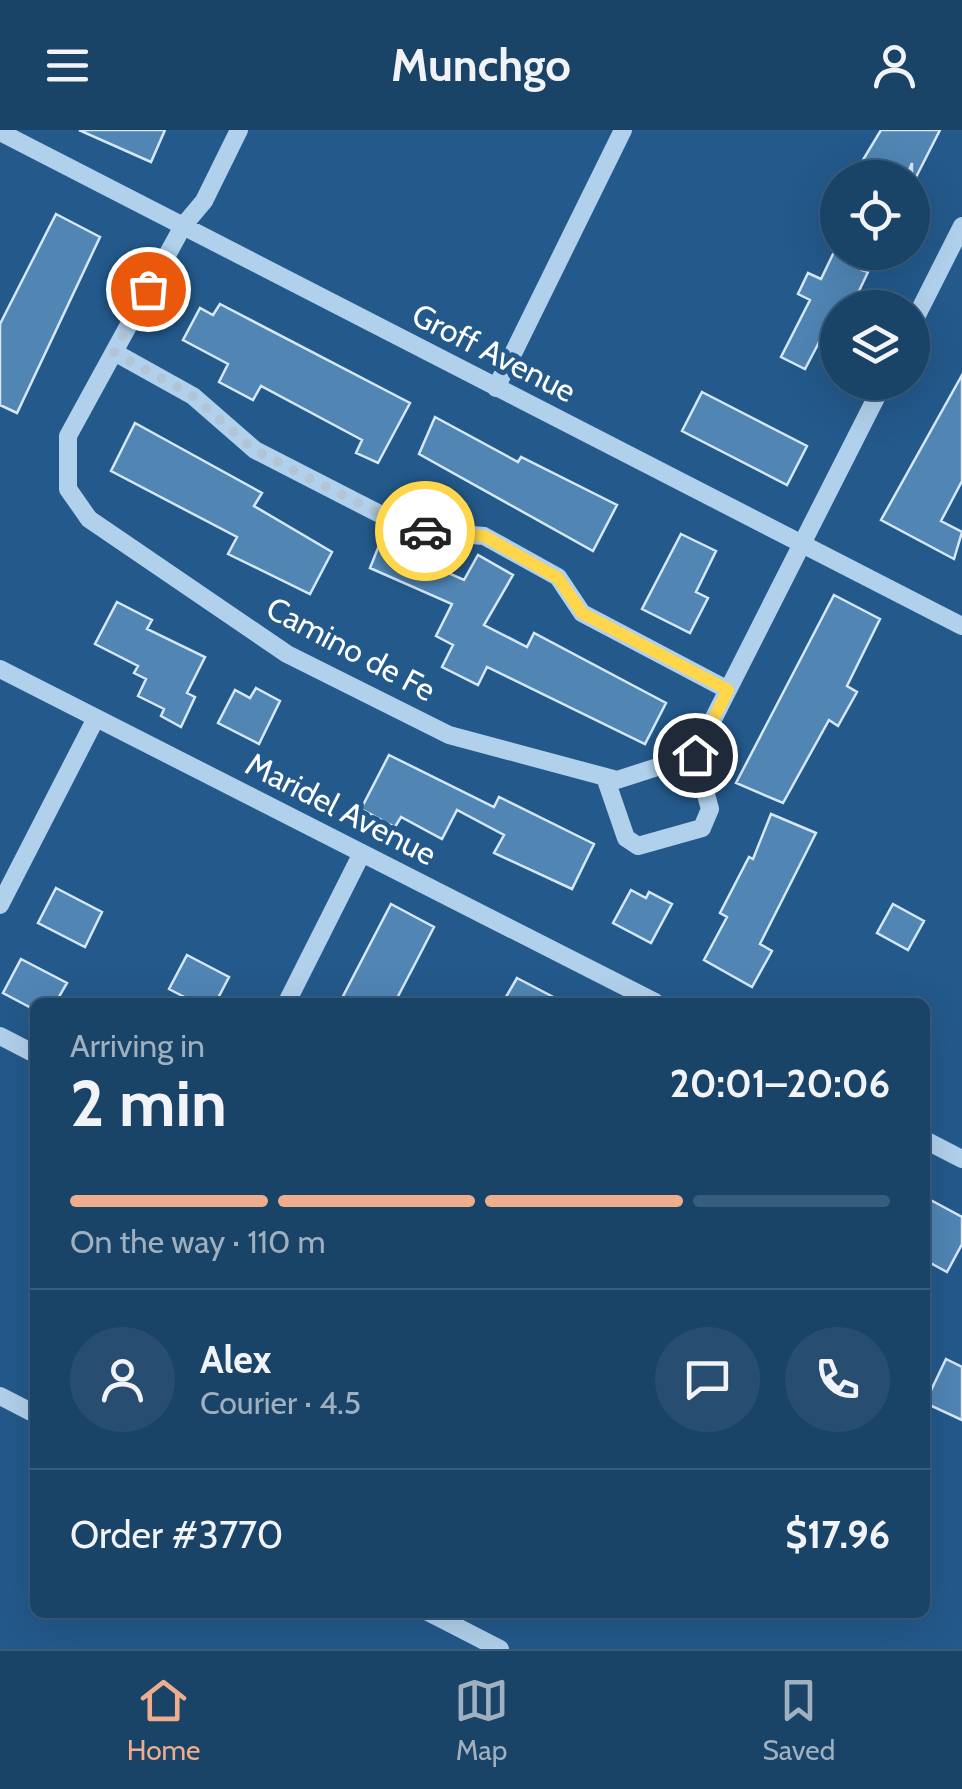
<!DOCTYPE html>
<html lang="en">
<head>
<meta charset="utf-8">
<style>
  body { margin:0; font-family:Cabin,sans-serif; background:#274e71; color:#f1f3f6; height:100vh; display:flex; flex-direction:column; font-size:38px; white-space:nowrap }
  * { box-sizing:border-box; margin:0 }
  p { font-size:32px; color:#9fb0c0 }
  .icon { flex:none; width:55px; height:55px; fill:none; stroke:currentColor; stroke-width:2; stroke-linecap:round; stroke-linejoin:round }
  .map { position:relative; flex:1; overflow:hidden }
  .drawer { position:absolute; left:30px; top:868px; width:900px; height:620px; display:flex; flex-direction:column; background:#1a4368; border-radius:15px; box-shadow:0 10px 40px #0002,0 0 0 2px #385c7c }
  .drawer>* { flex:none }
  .fabs { position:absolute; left:820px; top:30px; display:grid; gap:20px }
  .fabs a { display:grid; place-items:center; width:110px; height:110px; border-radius:50%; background:#1a4368; box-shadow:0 10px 40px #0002,0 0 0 2px #385c7c; font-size:50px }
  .pin { position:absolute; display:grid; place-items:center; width:85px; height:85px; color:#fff; margin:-42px; border:5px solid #fff; border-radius:50%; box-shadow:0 2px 10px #0007 }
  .courier { position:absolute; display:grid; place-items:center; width:100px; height:100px; margin:-50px; border:8px solid #ffd54a; border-radius:50%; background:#fff; color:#222; box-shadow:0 2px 12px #0007 }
  .head em { font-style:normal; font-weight:800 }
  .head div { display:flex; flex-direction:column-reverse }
  .head { display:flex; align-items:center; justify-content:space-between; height:170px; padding:0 40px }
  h1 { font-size:65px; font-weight:800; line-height:75px }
  .bar { display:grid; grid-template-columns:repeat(4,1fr); gap:15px 10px; align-content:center; height:120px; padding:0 40px }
  .bar i { height:12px; border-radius:8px; background:#385c7c }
  .bar .active { background:#eead8d }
  .bar p { grid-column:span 4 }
  .line { display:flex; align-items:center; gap:25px; padding:0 40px; border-top:2px solid #385c7c }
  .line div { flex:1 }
  .round { display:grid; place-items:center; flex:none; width:105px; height:105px; border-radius:52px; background:#274e71 }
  header { display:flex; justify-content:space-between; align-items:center; height:130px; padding:0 40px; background:#1a4368; font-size:45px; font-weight:800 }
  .tabs { display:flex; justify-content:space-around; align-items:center; height:140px; border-top:2px solid #385c7c; background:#1a4368; font-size:28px; color:#9fb0c0 }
  .tabs a { display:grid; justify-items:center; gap:5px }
  .tabs .active { color:#eead8d }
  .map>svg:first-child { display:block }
  .building { fill:#5085b4; stroke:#d6e8f8; stroke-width:2.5 }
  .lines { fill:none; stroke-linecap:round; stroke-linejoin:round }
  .minor { stroke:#b1d0eb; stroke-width:18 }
  .done { stroke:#b2c5d6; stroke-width:10; stroke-dasharray:0 18 }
  .route { stroke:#ffd54a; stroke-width:12 }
  .labels { text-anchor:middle; stroke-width:10; stroke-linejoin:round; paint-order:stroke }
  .street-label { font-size:32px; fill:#fff; stroke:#23598b }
</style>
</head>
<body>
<header><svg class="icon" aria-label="menu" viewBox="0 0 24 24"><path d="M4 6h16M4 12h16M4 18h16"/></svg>Munchgo<svg class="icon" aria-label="person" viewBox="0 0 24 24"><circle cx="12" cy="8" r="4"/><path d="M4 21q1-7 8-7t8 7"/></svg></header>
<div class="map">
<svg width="962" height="1519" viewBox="0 0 962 1519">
  <rect width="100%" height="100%" fill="#23598b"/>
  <path class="building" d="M79,0h86l-14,32z
    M881,0h59l-28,55v-22l-6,15h-54z
    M56,84l44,23 -83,176 -17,-8v-81z
    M834,122h36l-8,18 6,2 -17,36h-14l-32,61 -24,-12 29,-57 -12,-6 10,-21 13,6z
    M220,174l190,99 -32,60 -22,-10 6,-13 -101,-54 -8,14 -34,-18 9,-18 -45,-24 17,-32 13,7z
    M962,245v106l-21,40 21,11 -8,27 -73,-39z
    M702,262l105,54 -20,39 -105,-54z
    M435,287l83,45 3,-5 96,48 -24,46 -174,-97z
    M135,293l127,70 -8,13 78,46 -22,42 -82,-40 9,-17 -126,-66z
    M681,404l35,17 -20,41 12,6 -18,35 -48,-24z
    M380,413l84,37 14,-25 35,20 -29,50 43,22 7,-14 132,70 -21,41 -158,-77 -9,18 -36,-18 11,-22 -17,-9 16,-32 -82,-36z
    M834,465l46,24 -33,67 10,6 -19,34 -9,-6 -46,83 -47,-20z
    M117,472l35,18 -5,9 58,28 -18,36 8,4 -14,30 -20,-11 3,-7 -26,-13 8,-17 -12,-6 4,-7 -43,-22z
    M256,558l24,13 -21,43 -41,-21 17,-33 15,8z
    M389,625l105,52 5,-10 95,47 -22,45 -78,-36 10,-18 -47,-25 -15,29 -41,-22 -6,10 -34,-18z
    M771,684l45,19 -56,111 12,7 -20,36 -48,-27 23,-43 -7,-4 29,-56 4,2z
    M56,758l46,24 -17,35 -47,-24z
    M631,760l15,8 3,-6 23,12 -21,39 -38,-20z
    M391,774l43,23 -17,33 -22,42h-55z
    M893,774l31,17 -16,29 -31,-17z
    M187,825l42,22 -13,25h-22l-25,-13z
    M21,829l46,24 -11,19h-21v8l-32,-17z
    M517,848l46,24h-60z
    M925,1067l37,20v27l-15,28 -22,-12z
    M946,1229l16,8v53l-37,-17z"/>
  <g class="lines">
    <path class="minor" d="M239,0l-35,71 -21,25 -115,210v53l21,30 198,135 162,81 168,45 78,-25
      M0,2l962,494
      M912,195l50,-99
      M114,222l79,44 62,54 156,80 73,6 74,41 24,36 146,77
      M496,258l127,-258
      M0,539l655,333
      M695,625l189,-373
      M605,647l21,61 12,8 64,-18 8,-19 -15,-54
      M0,775l96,-187
      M287,872l75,-149
      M0,906l35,18
      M925,1010l37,19
      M0,1266l35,18
      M428,1482l72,37"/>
  </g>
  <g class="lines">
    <path class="done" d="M148,159l-34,63 79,44 61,54 157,80 14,1"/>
    <path class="route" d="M425,401l59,5 74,42 24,35 146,77 -33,65"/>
  </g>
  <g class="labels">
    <g class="street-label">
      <text transform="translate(494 223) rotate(27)" y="11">Groff Avenue</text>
      <text transform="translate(351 519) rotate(28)" y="11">Camino de Fe</text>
      <text transform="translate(341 679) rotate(27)" y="11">Maridel Avenue</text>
    </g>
  </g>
</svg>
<div class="fabs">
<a><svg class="icon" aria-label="locate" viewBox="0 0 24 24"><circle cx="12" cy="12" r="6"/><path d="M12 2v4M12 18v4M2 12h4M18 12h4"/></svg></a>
<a><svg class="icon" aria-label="layers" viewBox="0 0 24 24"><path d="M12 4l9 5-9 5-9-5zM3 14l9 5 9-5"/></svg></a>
</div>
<div class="pin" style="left:148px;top:159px;background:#ea580c"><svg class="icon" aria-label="bag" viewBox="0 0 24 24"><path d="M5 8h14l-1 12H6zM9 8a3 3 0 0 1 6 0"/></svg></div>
<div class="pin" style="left:695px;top:625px;background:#1f2937"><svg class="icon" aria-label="home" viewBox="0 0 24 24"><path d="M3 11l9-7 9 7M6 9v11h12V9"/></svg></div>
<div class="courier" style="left:425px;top:401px"><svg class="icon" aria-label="car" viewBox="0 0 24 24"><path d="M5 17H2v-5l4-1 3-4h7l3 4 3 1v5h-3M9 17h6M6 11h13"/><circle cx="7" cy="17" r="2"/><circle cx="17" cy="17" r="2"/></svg></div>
<section class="drawer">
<div class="head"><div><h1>2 min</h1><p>Arriving in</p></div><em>20:01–20:06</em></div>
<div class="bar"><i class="active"></i><i class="active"></i><i class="active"></i><i></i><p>On the way · 110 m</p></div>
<div class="line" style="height:180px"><a class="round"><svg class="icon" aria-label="person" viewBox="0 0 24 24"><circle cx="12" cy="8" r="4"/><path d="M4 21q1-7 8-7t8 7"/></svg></a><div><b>Alex</b><p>Courier · 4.5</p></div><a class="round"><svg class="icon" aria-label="chat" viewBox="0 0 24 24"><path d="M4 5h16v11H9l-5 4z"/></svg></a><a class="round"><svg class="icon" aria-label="phone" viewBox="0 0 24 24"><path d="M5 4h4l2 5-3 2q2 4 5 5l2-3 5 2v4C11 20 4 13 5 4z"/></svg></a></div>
<div class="line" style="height:130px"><div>Order #3770</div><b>$17.96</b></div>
</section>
</div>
<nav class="tabs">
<a class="active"><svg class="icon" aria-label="home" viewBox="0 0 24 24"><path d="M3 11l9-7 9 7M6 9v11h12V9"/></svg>Home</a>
<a><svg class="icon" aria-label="map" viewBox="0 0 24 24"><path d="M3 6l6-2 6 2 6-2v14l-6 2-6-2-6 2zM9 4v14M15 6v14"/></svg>Map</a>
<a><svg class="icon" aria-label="saved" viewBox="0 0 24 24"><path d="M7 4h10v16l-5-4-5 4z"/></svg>Saved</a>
</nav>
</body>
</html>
